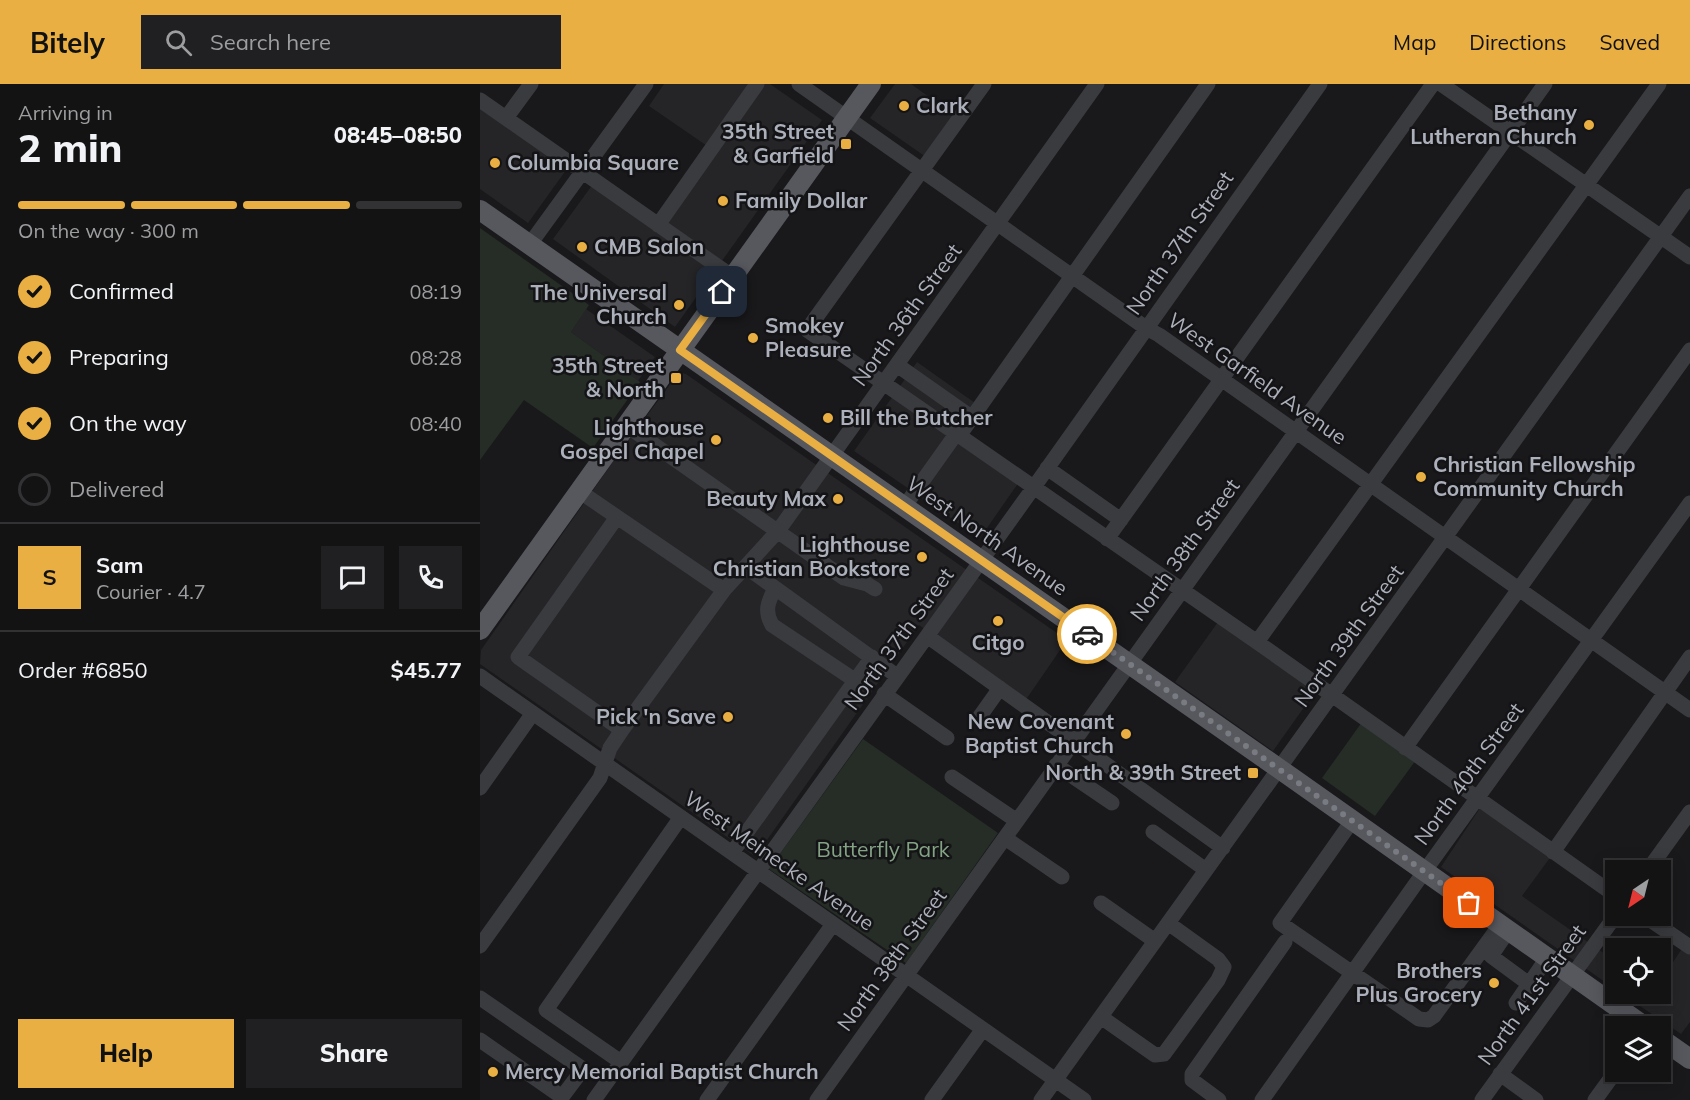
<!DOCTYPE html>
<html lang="en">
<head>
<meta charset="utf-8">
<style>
  body { margin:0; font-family:Mulish,sans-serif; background:#202022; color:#f1f3f6; height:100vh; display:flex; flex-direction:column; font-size:22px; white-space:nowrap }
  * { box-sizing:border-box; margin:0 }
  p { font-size:20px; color:#9d9ea0 }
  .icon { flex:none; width:33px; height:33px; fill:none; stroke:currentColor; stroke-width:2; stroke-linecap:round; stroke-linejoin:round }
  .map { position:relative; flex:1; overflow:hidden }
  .side { display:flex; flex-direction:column; background:#131314; width:480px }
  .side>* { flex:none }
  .needle { width:39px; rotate:215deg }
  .controls { position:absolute; left:1125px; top:776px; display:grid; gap:12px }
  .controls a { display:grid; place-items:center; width:66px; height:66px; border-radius:0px; background:#131314; box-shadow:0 3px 15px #0003,0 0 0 2px #323234; font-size:30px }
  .pin { position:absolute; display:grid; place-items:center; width:51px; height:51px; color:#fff; margin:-26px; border-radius:12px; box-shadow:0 3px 9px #0006 }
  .courier { position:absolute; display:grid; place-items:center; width:60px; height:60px; margin:-30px; border:4px solid #e9af42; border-radius:50%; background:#fff; color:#222; box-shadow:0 2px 8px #0007 }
  .summary em { font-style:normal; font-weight:800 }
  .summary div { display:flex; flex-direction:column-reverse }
  .summary { display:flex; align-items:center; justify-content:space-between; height:102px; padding:0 18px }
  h1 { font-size:39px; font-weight:800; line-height:45px }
  .bar { display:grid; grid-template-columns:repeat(4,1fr); gap:9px 6px; align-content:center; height:72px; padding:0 18px }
  .bar i { height:8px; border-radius:4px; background:#323234 }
  .bar .on { background:#e9af42 }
  .bar p { grid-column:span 4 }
  .line { display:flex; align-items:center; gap:15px; padding:0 18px; border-top:2px solid #323234 }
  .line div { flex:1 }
  .round { display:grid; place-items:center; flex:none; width:63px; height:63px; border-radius:0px; background:#202022 }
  ol { padding:0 18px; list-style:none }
  li { display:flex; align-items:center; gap:18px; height:66px }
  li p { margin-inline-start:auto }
  li .icon { padding:6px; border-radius:50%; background:#e9af42; color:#111; stroke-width:4 }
  li:last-child { color:#9d9ea0 }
  li i { width:33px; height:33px; border:3px solid #323234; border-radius:50% }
  .action { display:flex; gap:12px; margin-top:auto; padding:12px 18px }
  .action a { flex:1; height:69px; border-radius:0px; background:#e9af42; color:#111; font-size:24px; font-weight:800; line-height:69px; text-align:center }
  .action a+a { background:#202022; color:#f1f3f6 }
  header { display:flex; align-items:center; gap:36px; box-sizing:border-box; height:84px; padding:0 30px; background:#e9af42; color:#111 }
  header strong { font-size:28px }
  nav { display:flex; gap:33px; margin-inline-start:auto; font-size:21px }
  .search { width:420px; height:54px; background:#202022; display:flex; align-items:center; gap:15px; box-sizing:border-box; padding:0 21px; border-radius:0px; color:#9d9ea0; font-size:22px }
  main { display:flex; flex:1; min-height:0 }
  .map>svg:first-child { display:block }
  .built { fill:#252528 }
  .green { fill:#252d26 }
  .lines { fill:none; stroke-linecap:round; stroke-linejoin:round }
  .minor { stroke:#3a3b3f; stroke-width:15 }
  .major { stroke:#56585e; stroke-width:20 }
  .done { stroke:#797b82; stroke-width:6; stroke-dasharray:0 10.8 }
  .route { stroke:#e9af42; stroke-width:8 }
  .poi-dot { fill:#e9af42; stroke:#141416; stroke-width:2 }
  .labels { text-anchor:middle; stroke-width:5; stroke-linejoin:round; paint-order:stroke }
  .poi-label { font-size:21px; font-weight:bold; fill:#acb0ba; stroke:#141416; text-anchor:end }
  .street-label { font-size:21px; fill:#acb0ba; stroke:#141416 }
  .park-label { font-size:21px; fill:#84a385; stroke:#141416 }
</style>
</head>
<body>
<header>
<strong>Bitely</strong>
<div class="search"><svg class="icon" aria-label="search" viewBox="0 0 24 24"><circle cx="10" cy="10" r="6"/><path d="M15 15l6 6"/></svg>Search here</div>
<nav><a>Map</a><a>Directions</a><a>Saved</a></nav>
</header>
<main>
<section class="side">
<div class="summary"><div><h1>2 min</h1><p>Arriving in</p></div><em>08:45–08:50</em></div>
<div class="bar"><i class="on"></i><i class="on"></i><i class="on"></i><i></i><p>On the way · 300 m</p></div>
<ol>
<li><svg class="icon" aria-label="check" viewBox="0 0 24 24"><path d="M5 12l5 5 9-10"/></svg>Confirmed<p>08:19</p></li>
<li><svg class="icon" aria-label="check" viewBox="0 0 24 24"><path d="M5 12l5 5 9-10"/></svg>Preparing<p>08:28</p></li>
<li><svg class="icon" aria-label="check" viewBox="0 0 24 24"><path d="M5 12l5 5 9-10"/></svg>On the way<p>08:40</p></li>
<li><i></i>Delivered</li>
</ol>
<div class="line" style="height:108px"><b class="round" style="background:#e9af42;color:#111">S</b><div><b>Sam</b><p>Courier · 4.7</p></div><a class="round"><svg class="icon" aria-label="chat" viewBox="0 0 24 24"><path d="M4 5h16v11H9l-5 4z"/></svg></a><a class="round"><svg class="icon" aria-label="phone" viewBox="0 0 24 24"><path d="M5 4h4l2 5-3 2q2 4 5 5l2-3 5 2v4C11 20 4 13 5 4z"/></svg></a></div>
<div class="line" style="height:78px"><div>Order #6850</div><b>$45.77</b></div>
<div class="action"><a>Help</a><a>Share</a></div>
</section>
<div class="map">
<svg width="1210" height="1016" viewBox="0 0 1210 1016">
  <rect width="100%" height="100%" fill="#19191b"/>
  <path class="built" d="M184,0h106l52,36 -147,207 -122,-88 40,-55 65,45 55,-79 -64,-44z
    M415,0h16l45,32 -30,41 -56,-39z
    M0,21l89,61 -41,57 -48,-34z
    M106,225l69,48 -17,24 -67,-49z
    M437,278l58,41 -23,31 67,48 -39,56 -126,-87z
    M202,289l4,1 381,266 -42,61 -106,-76 -157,222 -9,8 -273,-191 1,-14 136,-194 60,-81z
    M738,538l99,67 -44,62 -98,-69z
    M1002,721l70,50 -30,41 93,65v28l-174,-122z
    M1203,863l7,4v71l-9,12 -60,-41h39l1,-13z"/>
  <path class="green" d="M0,144l109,77 -18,27 69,50 -47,66 -69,-48 -44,60z
    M882,638l54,38 -41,56 -53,-38z
    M383,655l135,94 -92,130 -137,-94z"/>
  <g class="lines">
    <path class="minor" d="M319,0l347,244 13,7 531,375
      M504,0l-177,246 450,312 359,254
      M961,0l249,173
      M0,16l253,177
      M26,34l25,-34
      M178,141l99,-141
      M50,160l116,-160
      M417,281l74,52
      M146,341l218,153 23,6 8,5
      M479,352l249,-352
      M567,384l74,52
      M99,407l145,99
      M424,423l52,-73
      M137,433l-99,140 104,73
      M627,455l326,-455
      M266,483l151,109
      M295,504c-7,14 -11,23 -3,37l84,56
      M447,552l296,212
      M777,558l402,-558
      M0,592l604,424
      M404,610l63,44
      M498,635l22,-31
      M925,664l285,-398
      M576,681l56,38
      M472,693l65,44
      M0,704l53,-75
      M872,737l-72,102 139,96 9,1 6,-4 66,-91
      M673,748l53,38
      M525,754l57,39
      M1073,768l137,-195
      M252,769l140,-196
      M1168,786l42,-58
      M621,819l54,38
      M1163,831l47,32
      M1028,847l-17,25 38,28
      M0,862l120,-168 10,-30 12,-18 102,-140 54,-59 319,-447
      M0,914l103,71 -21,28 -82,-57
      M1036,919l31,-45
      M621,933l54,38 9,-1 54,-74 6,-13 -6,-8 -50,-36
      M141,978l-75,-52 135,-193
      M1020,990l36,26
      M114,1016l440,-613 286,-403
      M227,1016l126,-176
      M337,1016l728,-1016
      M452,1016l51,-71
      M561,1016l649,-904
      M739,1016l-27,-20v-6l93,-132
      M782,1016l162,-228 266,-369
      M1002,1016l134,-185
      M1115,1016l21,-29"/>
    <path class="major" d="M0,126l811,567 353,249
      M0,546l391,-546
      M1180,954l30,21"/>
  </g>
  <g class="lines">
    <path class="done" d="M607,550l382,269"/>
    <path class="route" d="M242,208l-42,58 407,284"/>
  </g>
  <g class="poi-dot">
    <circle cx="424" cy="22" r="6"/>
    <circle cx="1109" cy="41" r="6"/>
    <rect x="360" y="54" width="12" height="12" rx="3"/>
    <circle cx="15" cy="79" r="6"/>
    <circle cx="243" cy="117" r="6"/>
    <circle cx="102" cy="163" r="6"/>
    <circle cx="199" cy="221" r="6"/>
    <circle cx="273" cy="254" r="6"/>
    <rect x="190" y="288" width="12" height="12" rx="3"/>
    <circle cx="348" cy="334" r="6"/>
    <circle cx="236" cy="356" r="6"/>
    <circle cx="941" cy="393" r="6"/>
    <circle cx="358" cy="415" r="6"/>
    <circle cx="442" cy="473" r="6"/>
    <circle cx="518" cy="537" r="6"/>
    <circle cx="248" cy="633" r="6"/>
    <circle cx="646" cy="650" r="6"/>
    <rect x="767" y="683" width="12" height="12" rx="3"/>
    <circle cx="1014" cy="899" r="6"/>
    <circle cx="13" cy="988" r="6"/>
  </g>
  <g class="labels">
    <g class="poi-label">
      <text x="436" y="29" text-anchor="start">Clark</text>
      <text x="1097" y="36">Bethany<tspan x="1097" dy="24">Lutheran Church</tspan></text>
      <text x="354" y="55">35th Street<tspan x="354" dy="24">&amp; Garfield</tspan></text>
      <text x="27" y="86" text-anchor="start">Columbia Square</text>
      <text x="255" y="124" text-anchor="start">Family Dollar</text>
      <text x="114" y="170" text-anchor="start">CMB Salon</text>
      <text x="187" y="216">The Universal<tspan x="187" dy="24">Church</tspan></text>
      <text x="285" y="249" text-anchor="start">Smokey<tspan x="285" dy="24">Pleasure</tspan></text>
      <text x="184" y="289">35th Street<tspan x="184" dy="24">&amp; North</tspan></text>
      <text x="360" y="341" text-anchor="start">Bill the Butcher</text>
      <text x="224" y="351">Lighthouse<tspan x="224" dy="24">Gospel Chapel</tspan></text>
      <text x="953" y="388" text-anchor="start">Christian Fellowship<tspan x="953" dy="24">Community Church</tspan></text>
      <text x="346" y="422">Beauty Max</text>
      <text x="430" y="468">Lighthouse<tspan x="430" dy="24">Christian Bookstore</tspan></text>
      <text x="518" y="566" text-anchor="middle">Citgo</text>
      <text x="236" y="640">Pick 'n Save</text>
      <text x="634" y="645">New Covenant<tspan x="634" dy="24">Baptist Church</tspan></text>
      <text x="761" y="696">North &amp; 39th Street</text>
      <text x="1002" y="894">Brothers<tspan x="1002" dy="24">Plus Grocery</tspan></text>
      <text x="25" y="995" text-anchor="start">Mercy Memorial Baptist Church</text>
    </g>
    <g class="street-label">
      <text transform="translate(700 159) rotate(-55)" y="7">North 37th Street</text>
      <text transform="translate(427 231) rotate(-54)" y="7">North 36th Street</text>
      <text transform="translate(777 295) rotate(35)" y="7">West Garfield Avenue</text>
      <text transform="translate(507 452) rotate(35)" y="7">West North Avenue</text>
      <text transform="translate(705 466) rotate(-54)" y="7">North 38th Street</text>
      <text transform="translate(869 552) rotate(-54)" y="7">North 39th Street</text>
      <text transform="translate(419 555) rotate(-54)" y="7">North 37th Street</text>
      <text transform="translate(989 690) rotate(-54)" y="7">North 40th Street</text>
      <text transform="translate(299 777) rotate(35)" y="7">West Meinecke Avenue</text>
      <text transform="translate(412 876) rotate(-54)" y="7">North 38th Street</text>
      <text transform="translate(1052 911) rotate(-54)" y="7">North 41st Street</text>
    </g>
    <g class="park-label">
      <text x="403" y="773">Butterfly Park</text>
    </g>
  </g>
</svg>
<div class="controls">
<a><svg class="needle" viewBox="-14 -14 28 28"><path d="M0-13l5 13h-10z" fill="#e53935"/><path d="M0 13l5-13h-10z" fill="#9d9ea0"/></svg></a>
<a><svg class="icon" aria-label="locate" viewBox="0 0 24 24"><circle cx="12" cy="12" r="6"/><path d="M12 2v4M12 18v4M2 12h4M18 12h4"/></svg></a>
<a><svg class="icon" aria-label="layers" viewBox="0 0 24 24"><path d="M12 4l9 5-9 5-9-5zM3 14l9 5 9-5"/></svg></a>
</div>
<div class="pin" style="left:989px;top:819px;background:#ea580c"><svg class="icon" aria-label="bag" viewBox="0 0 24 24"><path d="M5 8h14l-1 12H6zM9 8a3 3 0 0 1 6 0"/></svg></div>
<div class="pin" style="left:242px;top:208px;background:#1f2937"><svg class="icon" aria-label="home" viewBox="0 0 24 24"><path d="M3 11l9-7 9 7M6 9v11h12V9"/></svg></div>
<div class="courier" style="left:607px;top:550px"><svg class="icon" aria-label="car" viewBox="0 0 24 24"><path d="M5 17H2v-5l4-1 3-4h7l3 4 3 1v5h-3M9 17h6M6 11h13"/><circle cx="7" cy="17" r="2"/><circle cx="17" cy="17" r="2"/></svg></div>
</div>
</main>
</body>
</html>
